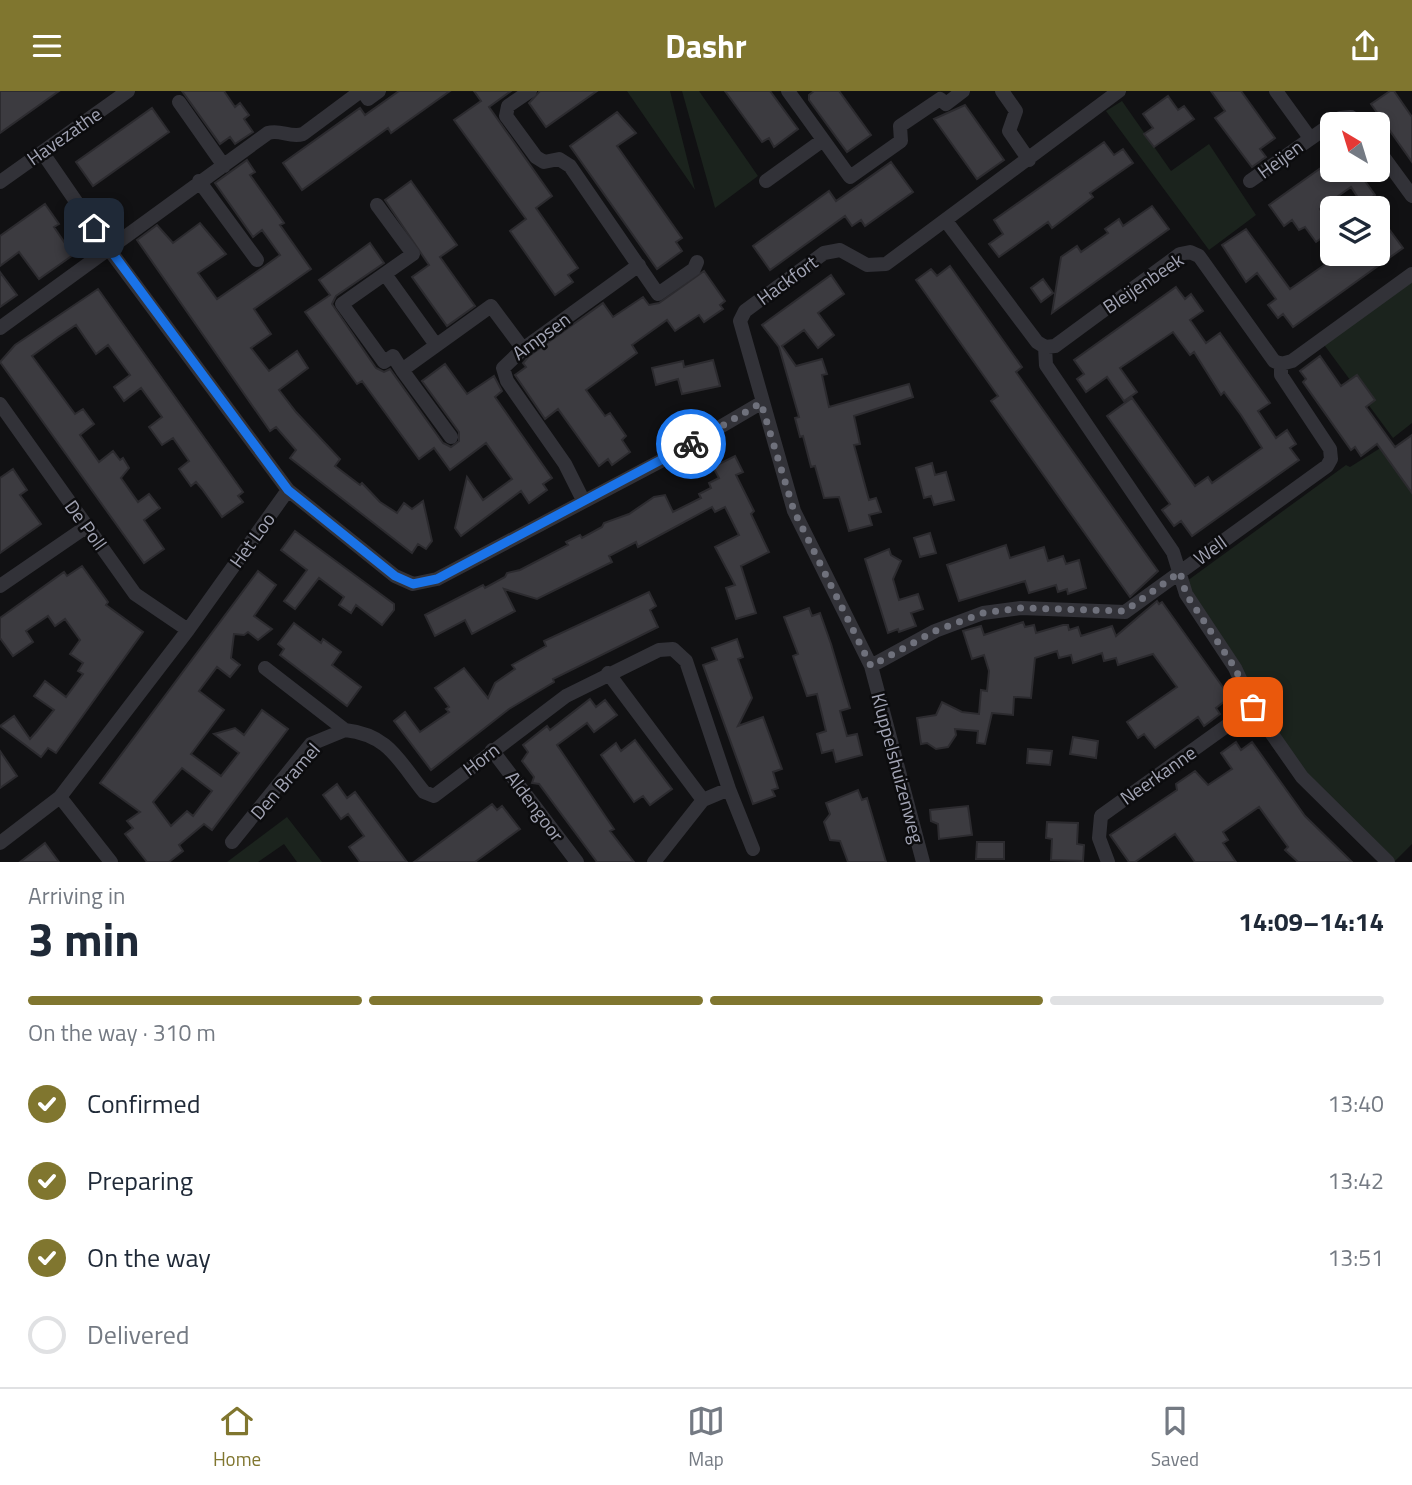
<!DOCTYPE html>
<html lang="en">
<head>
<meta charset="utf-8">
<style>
  body { margin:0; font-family:"Titillium Web",sans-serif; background:#f2f2f3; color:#1f2937; height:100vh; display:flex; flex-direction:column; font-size:26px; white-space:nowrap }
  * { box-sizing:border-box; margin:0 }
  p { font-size:23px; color:#747a83 }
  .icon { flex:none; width:38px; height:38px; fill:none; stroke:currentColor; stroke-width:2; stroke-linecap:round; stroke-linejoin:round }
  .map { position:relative; height:771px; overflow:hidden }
  .panel { display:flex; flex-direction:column; background:#fff; flex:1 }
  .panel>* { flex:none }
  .needle { width:46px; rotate:322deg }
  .buttons { position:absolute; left:1320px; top:21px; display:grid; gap:14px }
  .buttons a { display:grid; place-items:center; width:70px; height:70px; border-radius:10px; background:#fff; box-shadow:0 4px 10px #0003; font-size:35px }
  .pin { position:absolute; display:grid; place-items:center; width:60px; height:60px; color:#fff; margin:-30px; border-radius:14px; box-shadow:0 4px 10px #0006 }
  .courier { position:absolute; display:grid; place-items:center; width:70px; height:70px; margin:-35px; border:5px solid #1a73e8; border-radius:50%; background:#fff; color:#222; box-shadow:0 2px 9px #0007 }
  .summary em { font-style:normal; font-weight:700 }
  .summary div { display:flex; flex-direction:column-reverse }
  .summary { display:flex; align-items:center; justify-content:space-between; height:119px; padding:0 28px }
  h1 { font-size:46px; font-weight:700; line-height:52px }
  .bar { display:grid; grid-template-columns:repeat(4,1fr); gap:10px 7px; align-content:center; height:84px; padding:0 28px }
  .bar i { height:9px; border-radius:5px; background:#e0e1e3 }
  .bar .selected { background:#80762f }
  .bar p { grid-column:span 4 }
  ol { padding:0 28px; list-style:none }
  li { display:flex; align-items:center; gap:21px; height:77px }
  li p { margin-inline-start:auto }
  li .icon { padding:7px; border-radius:50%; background:#80762f; color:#fff; stroke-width:4 }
  li:last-child { color:#747a83 }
  li i { width:38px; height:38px; border:4px solid #e0e1e3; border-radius:50% }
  header { display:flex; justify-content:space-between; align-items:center; height:91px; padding:0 28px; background:#80762f; color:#fff; font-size:32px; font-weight:700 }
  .tab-bar { display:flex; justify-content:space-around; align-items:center; height:98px; border-top:2px solid #e0e1e3; background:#fff; font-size:19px; color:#747a83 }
  .tab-bar a { display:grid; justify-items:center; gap:4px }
  .tab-bar .selected { color:#80762f }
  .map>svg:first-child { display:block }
  .green { fill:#1b231d }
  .building { fill:#3c3b40; stroke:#2c2b2f; stroke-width:2; fill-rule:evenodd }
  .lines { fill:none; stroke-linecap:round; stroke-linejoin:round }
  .street { stroke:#323238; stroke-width:14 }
  .done { stroke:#6f717c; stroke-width:7; stroke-dasharray:0 12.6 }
  .route { stroke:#1a73e8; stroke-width:9 }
  .labels { text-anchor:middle; stroke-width:5; stroke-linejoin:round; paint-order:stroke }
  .street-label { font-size:19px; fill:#a2a4b4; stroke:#0c0c0e }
</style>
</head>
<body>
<header><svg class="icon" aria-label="menu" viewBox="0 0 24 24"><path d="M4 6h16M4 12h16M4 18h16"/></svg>Dashr<svg class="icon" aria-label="share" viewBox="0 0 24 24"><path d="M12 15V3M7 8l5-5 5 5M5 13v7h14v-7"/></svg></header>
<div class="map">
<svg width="1412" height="771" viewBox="0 0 1412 771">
  <rect width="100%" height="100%" fill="#111113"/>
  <path class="green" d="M627,0h43l25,99z
    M682,0h17l59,85 -43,32z
    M1122,10l49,70 38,-27 47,71 -47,35 -103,-139z
    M1412,186v146l-19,15 -71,-96z
    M1382,356l30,42v355l-18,18 -74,-67 -69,-97 1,-11 -59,-86 -6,-20 159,-116 4,2z
    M287,726l35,45h-25l-13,-18 -26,18h-31z"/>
  <path class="building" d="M0,0h59l-59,42z
    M182,0h42l11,16 5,-4 9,12 -5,4 9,13 -18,12 -5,-7 -10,7z
    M399,0h51l-59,42 -3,-5 -86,62 -19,-27 77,-55 5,7z
    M474,0h37l-22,16 63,89 -16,12 42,60 -10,7 5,7 -18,13 -45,-64 16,-12 -72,-99 27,-19z
    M540,0h57l-51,36 -17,-24z
    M725,0h45l28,38 -24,18 -5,-9 -7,4z
    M814,0h25l32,44 -24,17 -38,-52v-5z
    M1211,0h30l34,47 -15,11 6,8 -14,10 -37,-49 10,-7z
    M1390,0h4l18,26v45l-41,-58z
    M1168,5l10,14 6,-4 10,13 -40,28 -10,-13 9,-6 -10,-14z
    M965,14l39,55 -27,19 -43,-60z
    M152,17l17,24 -76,54 -17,-24z
    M617,21l19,21 -19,13 65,92 -6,4 6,9 -25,18 -87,-123z
    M1104,51l10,13 9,-6 10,14 -43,30 3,4 -41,31 -4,-6 -49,35 -10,-13 14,-10 -9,-14z
    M247,69l8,12 -5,3 34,48 -4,2 31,44 -57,40 17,25 -20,14 18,23 28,-20 11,17 -29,22 17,22 44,47 -5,7 25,19 2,-2 18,19 17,11 7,-10 8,6 11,-8 9,40 -6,8 -8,-5 -6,9 -122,-95 6,-8 -20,-23 -6,4 -133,-191 20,-15 16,18 27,-20 26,31 -28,19 19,26 45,-31 18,-13 -18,-25 -9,7 -38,-54z
    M1332,69v10h25l18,25 -13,9 -11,-17 -31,22 12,22 -16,11 -11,-15 -6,3 -7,-10 -8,6 -15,-21z
    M891,71l22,30 -48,34 -4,-6 -9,6 -7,-10 -75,54 -17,-24 76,-55 7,10z
    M411,90l46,64 -17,12 35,49 -28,20 -35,-49 17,-12 -44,-65z
    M45,113l14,20 -5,3 19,28 -34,24 -20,-27 -19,14v-30z
    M1152,115l17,23 -117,84 9,-56 16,-11 4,6 27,-19 -3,-4 14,-10 4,7z
    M1386,134l17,23 -110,79 -10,-13 -5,4 -10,-13 8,-6 -19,-26 -11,9 -24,-37 24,-16 44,60 40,-28 -5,-7h52v-23z
    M370,152l14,20 -48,33 -4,8 44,64 8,4 6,-3 53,74 8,4 8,-6v-9l-37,-51 23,-17 22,30 27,-18 8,15 -7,6 57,81 -9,6 4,6 -18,13 -8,-12 -60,45 -6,-8 12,-51 16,23 29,-21 -26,-36 -36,27 -16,-22 -15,11 -57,-78 -5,3 -52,-72 25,-17 -11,-15z
    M950,175l72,101 -6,5 142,199 -28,26 -139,-196 7,-5 -82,-116 15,-11 6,7z
    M704,180l21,30 -5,4 3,4 -19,13 -5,-7 -24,16 -8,-11 -35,25 5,8 -51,37 19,26 5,-3 16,23 -4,4 8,12 -18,13 -4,-6 -9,7 -41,-57 -13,10 -30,-44 11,-8 -3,-4 6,-7 74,-53 10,14 30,-20 6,8 10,-2z
    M0,181l17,23 -17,12z
    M831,184l13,19 -26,19 16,22 -16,13 -14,-18 -22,16 14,20 26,-7 5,15 -5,1 7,32 80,-23 4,13 -59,19 6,28 -6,1 15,55 7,-2 5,14 -12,3 3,10 -23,6 -10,-34 -15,1 -9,-32 -4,1 -8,-31 -3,1 -5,-19 4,-1 -20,-70 -17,-22z
    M1043,188l10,14 -12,9 -10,-14z
    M1176,196l9,12 6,-5 12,17 -13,9 16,23 14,-10 50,70 -12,8 18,27 11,-8 9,14 -6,4 9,12 -107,76 -11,-15 -7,5 -12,-16 8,-6 -63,-88 25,-18 63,88 13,-9 4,6 50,-35 -21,-33 -17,-23 -3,3 -27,-43 -4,3 -17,-23 -53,36 17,24 -13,9 -17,-24 -21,15 -9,-13 7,-5 -10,-14z
    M98,198l145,203 -5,4 5,6 -21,15 -20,-28 -6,-7 -5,4 -12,-17 10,-8 -16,-23 -11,7 -13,-18 13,-10 -21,-29 -17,13 -10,-14 16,-12 -22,-30 -12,9 -20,-29 -18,12 -26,19 43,58 8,-5 11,15 -14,11 19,27 14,-11 7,9 3,-2 6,10 -8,10 17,24 11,-8 11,14 -16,12 20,29 -20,14 -144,-201 15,-17z
    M1320,265l21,30 16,-11 18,25 -9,7 29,40 17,-12v58l-35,-49 -16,12 -6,-9 -4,3 -48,-68 3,-3 -6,-8z
    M713,269l7,26 -38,8 -4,-15 -22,6 -4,-17 31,-7 1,6z
    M735,365l8,16 -7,3 18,36 -3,3 18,38 -28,14 15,47 -20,6 -10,-31 9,-3 -20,-38 24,-12 -14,-28 -10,5 -3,-5 -74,40 -2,-5 -27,14 3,6 -75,37 -33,-10 11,22 -43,23 -7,-14 -30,16 -10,-21 58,-30 2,3 20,-11 2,-4 13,-3 48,-25 -2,-3 14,-7 2,3 20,-11 2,-4 25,-9 25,-17 11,-2 8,17 28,-14 -2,-4 12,-6 -2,-5 10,-5 -6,-11z
    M932,372l3,12 11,-3 8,28 -20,5 -3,-9 -7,2 -8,-30z
    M13,378l14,21 -7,5 21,29 -41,29v-75z
    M295,440l99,73v6l-12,15 -26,-20 -5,8 -12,-8 5,-8 -25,-19 -24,31 -11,-8 23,-31 -26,-20z
    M930,442l6,20 -16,4 -6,-19z
    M1006,454l4,13 34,-11 4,14 15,-5 3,8 13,-4 7,28 -18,6 -1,-5 -9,3 -2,-7 -27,8 -4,-12 -66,20 -12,-36z
    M889,458l2,6 10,6 -8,18 6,21 19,-6 5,15 -12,4 5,13 -17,6 -1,-3 -10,4 -23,-74z
    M82,475l26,36 -2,3 37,27 -87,121 -8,-5 -7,9 -41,-31 14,-10 16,23 7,-8 17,-21 -20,-14 11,-15 21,16 17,-23 -5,-3 5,-8 -13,-9 10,-14 -15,-21 -10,7 -7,-10 -22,15 7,11 -20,14 -13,-18v-20l64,-46 3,4z
    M258,480l18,14 -22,31 18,13 -14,11 -10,-8 -4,3 -10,-1 -3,24 9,7 -10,12 -13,-10 -18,24 25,19 -33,44 30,22 18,-23 -25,-19 21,-6 9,7 18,-25 26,19 -76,101 -8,-6 -25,21 4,6 -14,11h-22l-22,-28 8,-6 -6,-7 13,-9 -40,-29zM182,677l30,23 -19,25 -6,-5 -16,15 -18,-24z
    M649,501l7,14 -6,4 8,17 -105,52 1,3 -45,27 -78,61 -37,-49 11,-9 15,20 29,-20 -3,-3 3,-2 -14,-19 29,-20 24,30 7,-15 20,-14 -3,-4 34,-19 -2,-5z
    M1157,510l2,3 3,-2 68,95 -14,11 4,6 -16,12 -6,-9 -43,31 -11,-14 -6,4 -11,-16 50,-35 -24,-33 -35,11 -2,-7 -12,3 -2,-8 -29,10 -2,-8 -12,3 -2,-7 -22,7 -4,40 -17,-1 -1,18 -21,-2 -7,31 -8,-1 1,-12 -23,-2 1,6 -8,12 -12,2 -9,-6 -6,1 -4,-26 19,-3 6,-13 20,10 17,2 2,-24 6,1 2,-20 -5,-16 -12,4 -9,-28 18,-5 3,9 39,-13 2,5 9,-2 2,8 27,-8h5l1,5 9,-3 3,9 31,-10 4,10z
    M809,517l3,8 8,-3 11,31 19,64 -10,3 7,25 10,-2 5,21 -26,7 -3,-12 -11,3 -5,-19 9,-3 -9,-37 -10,2 -14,-40 5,-2 -14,-37z
    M294,532l27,20 2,-4 18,13 -9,13 29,22 -14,19 -67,-51 4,-6 -6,-5z
    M737,548l6,18 -5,2 14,39 -14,28 25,-9 19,52 -9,3 5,16 -6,2 3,6 -22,8 -50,-139 14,-5 -5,-12z
    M590,608l6,8 9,-7 12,15 -23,17 -7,-9 -30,22 57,84 -4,2 24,31h-37l-58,-78 -7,-1 2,-6 -12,-16 6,-9 -5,-7 24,-19 3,4z
    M1073,646l25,4 -2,17 -26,-4z
    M635,649l37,49 -22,16 -7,-9 -9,6 -33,-47 15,-12 5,8z
    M1236,651l5,8 11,-8 53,74 47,46h-54l-13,-12 3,-3 -29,-40 -36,25 5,8 -5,3 13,19h-41l-20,-28 -40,28h-6l-19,-27 67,-45 -1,-6 19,-13 13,14 24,-16 -11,-16z
    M1028,658l24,2 -2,14 -23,-2z
    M0,660l17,25 -17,12z
    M337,693l10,14 8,-6 52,70h-47l-11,-15 15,-11 -16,-22 -7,5 -18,-24z
    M858,699l4,10 5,-2 19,64h-38l-8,-21 -10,-1 -6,-18 6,-8 -4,-11z
    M492,713l5,6 5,-4 18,23 -45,33h-61z
    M968,715l4,29 -33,4 -1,-15 -7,-3 -1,-11z
    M1047,731l31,1 -1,21 7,1 -1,16 -32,-1 1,-21 -6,-1z
    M977,751h27v17h-28z
    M45,752l14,19h-39z"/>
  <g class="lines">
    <path class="street" d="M363,0l5,8 11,-8
      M530,0l-22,15 -2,10 30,41 8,5 15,-3 11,7 88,128 36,-25 3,-7
      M788,0l62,86 51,-36 -1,-15 40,-27 6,5 17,-13
      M1002,0l14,20 -7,20 20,29
      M1276,0l34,47
      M179,11l45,64
      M1377,57l35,48
      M199,90l58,79
      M766,90l57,-41
      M1250,90l90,-63 11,-1 9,7
      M0,91l128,-91
      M377,114l36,49 -71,50 42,58 9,-6 9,14
      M946,130l91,121 8,5 10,-1 125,-92 10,-2 9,4 75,105 7,3 11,-3 120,-87
      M385,183l51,71
      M0,237l268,-195c12,-4 22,5 35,1l58,-43
      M1045,256l1,18 127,187 13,42 49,74 18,39 49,70 86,85
      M0,313l135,190 53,36
      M451,346l-49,-67 89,-64 32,43
      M288,399l107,86 18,8 24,-5 237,-125 87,-51
      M583,409l-18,-36 -58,-83 -4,-13 20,-19 116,-84
      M0,495l86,-59
      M871,575l64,-35 48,-18 38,-5 104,4 202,-146 4,-7 -1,-10 -49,-74v-11
      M608,582l95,127 26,-11 24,60
      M345,639c44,5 53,30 79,62l10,4 132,-100 93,-46 14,-1 13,12 43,128
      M492,659l85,112
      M60,706l51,65
      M232,751l79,-98 34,-14 -80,-62
      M0,752l60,-46 128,-167 100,-140 -180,-242 -66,-96
      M654,771l49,-62
      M923,771l-52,-196 -77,-155 -54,-190 5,-10 79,-58 16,-3 27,15 19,-1 233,-173
      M1108,771l-9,-24 2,-22 152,-109"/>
  </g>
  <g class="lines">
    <path class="done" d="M691,353l70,-41 33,108 77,155 64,-35 48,-18 38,-5 104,3 55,-39 6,22 49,74 18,39"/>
    <path class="route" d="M94,137l194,262 107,86 18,8 24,-5 254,-135"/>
  </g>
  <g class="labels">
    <g class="street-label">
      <text transform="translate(64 45) rotate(-35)" y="7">Havezathe</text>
      <text transform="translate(1280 68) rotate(-36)" y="7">Heijen</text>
      <text transform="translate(787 189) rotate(-36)" y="7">Hackfort</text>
      <text transform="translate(1143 192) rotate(-34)" y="7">Bleijenbeek</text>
      <text transform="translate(541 245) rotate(-36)" y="7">Ampsen</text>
      <text transform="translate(86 434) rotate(54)" y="7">De Poll</text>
      <text transform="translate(252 449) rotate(-54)" y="7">Het Loo</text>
      <text transform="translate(1210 459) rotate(-36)" y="7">Well</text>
      <text transform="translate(481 668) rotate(-37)" y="7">Horn</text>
      <text transform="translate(898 677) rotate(75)" y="7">Kluppelshuizenweg</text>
      <text transform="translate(1158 684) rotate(-35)" y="7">Neerkanne</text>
      <text transform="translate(285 690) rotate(-49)" y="7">Den Bramel</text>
      <text transform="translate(535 715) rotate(53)" y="7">Aldengoor</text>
    </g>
  </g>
</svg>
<div class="buttons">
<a><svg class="needle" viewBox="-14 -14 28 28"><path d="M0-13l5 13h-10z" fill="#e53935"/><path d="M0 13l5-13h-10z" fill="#747a83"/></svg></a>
<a><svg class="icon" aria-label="layers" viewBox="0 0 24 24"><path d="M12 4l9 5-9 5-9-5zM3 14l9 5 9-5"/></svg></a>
</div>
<div class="pin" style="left:1253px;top:616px;background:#ea580c"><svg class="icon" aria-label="bag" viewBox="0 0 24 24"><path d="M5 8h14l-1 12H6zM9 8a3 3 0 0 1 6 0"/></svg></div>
<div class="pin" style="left:94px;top:137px;background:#1f2937"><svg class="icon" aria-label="home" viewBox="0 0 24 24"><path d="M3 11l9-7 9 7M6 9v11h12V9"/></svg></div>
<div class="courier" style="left:691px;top:353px"><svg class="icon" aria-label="bike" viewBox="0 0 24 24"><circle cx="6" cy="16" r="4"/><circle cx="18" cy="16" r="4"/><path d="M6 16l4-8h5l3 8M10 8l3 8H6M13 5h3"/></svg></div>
</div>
<section class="panel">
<div class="summary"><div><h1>3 min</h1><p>Arriving in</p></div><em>14:09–14:14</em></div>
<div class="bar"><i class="selected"></i><i class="selected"></i><i class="selected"></i><i></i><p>On the way · 310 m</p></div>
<ol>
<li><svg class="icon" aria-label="check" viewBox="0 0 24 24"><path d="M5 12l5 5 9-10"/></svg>Confirmed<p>13:40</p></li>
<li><svg class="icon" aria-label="check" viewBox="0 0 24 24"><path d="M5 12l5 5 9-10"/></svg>Preparing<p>13:42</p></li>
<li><svg class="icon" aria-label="check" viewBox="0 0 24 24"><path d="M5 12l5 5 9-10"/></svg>On the way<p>13:51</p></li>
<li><i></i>Delivered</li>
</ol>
</section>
<nav class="tab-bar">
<a class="selected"><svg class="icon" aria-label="home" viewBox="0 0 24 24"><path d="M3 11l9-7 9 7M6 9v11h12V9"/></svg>Home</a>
<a><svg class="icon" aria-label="map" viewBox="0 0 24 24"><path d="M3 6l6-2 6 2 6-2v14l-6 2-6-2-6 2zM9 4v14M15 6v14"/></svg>Map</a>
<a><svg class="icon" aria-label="saved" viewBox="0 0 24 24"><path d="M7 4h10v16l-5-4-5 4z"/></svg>Saved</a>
</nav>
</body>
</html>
